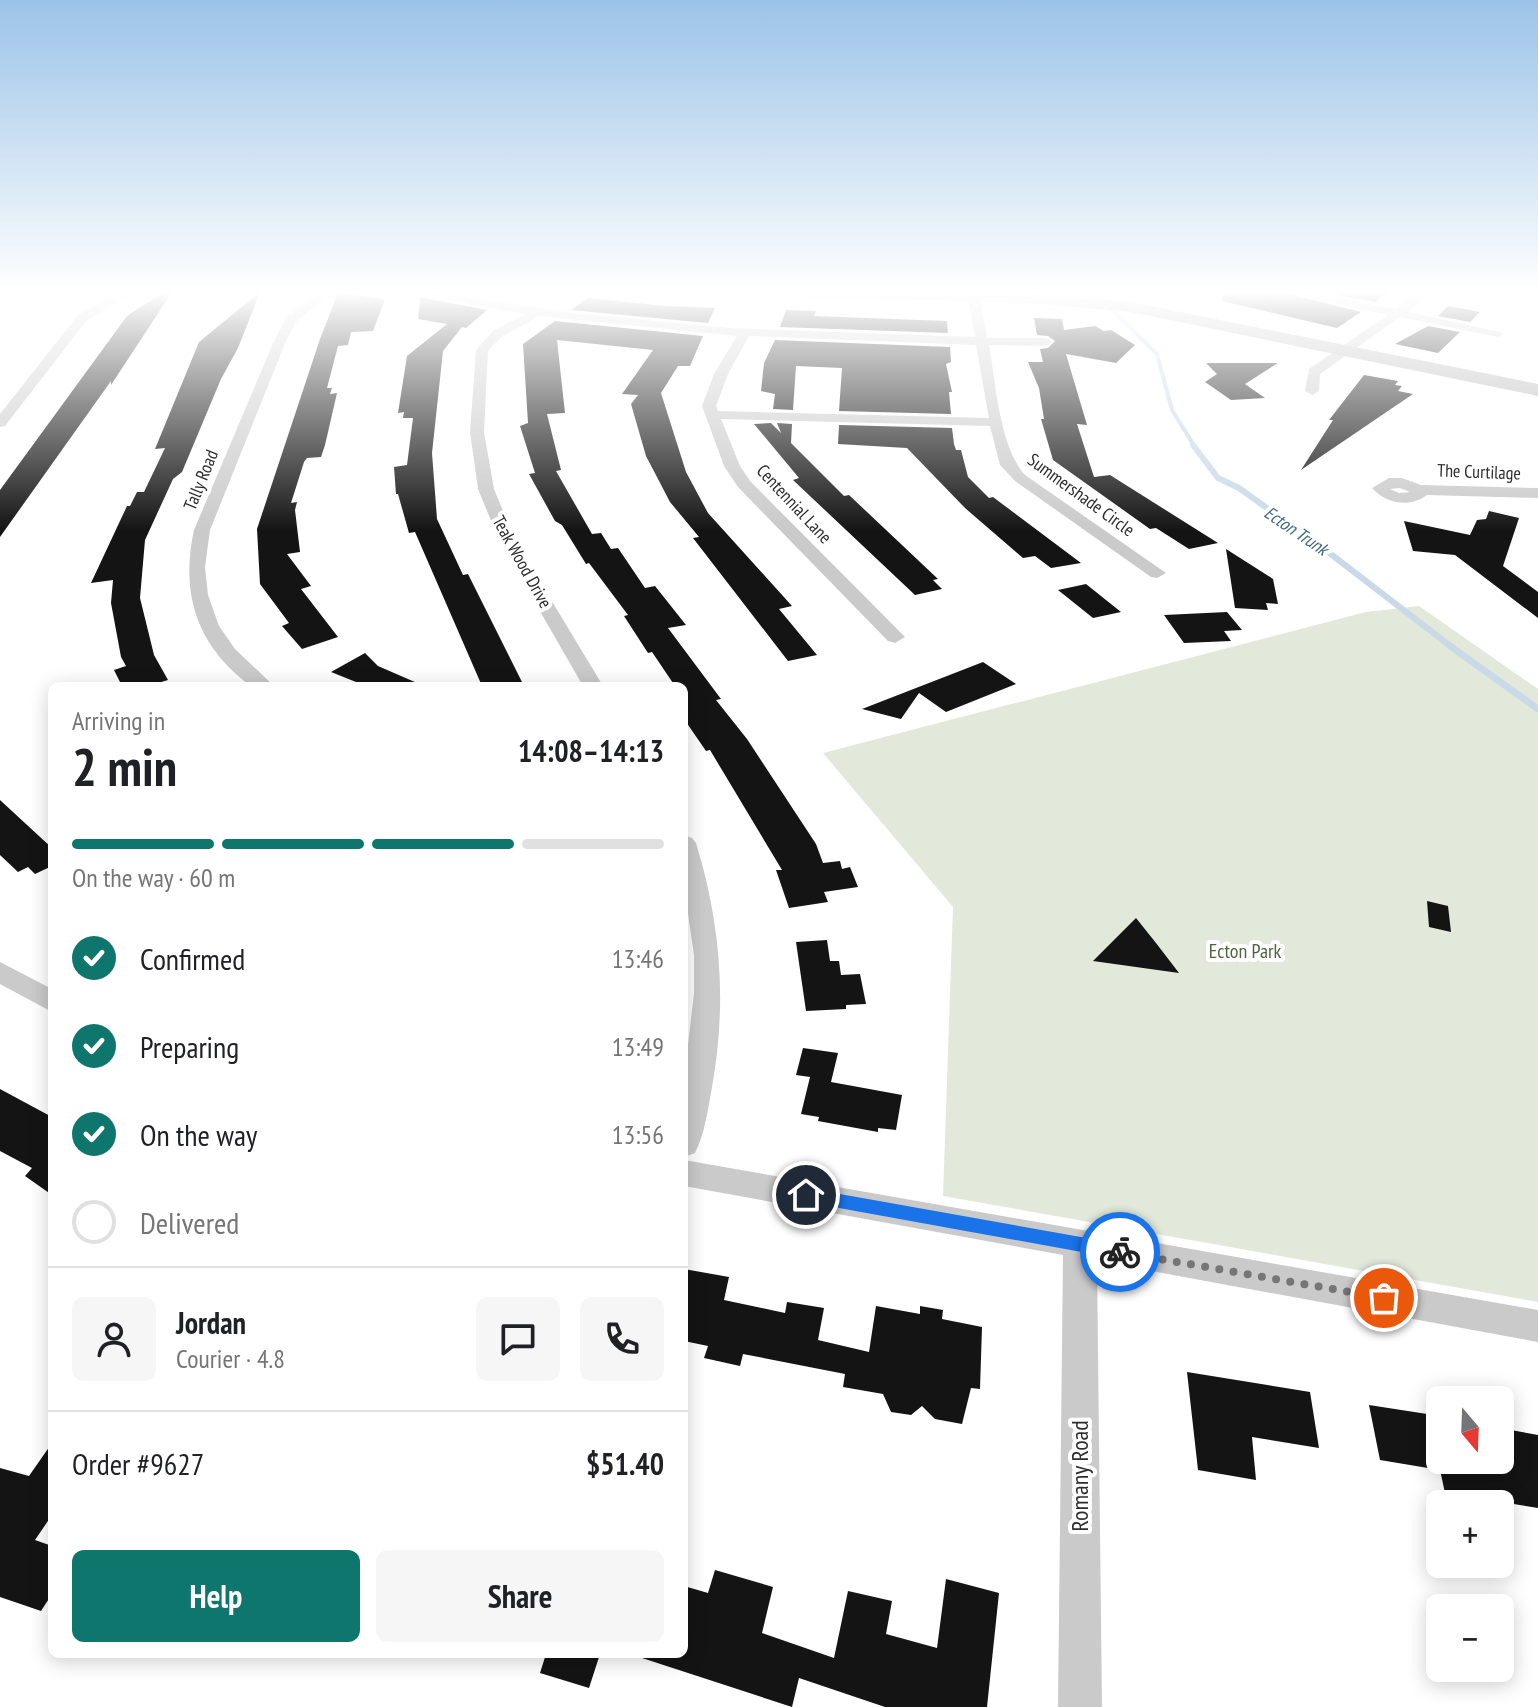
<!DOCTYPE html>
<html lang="en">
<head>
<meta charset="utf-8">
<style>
  body { margin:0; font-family:"PT Sans Narrow",sans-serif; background:#f6f6f6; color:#202124; height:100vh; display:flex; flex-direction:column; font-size:30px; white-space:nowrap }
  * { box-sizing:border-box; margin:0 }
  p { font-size:26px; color:#757577 }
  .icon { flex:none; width:44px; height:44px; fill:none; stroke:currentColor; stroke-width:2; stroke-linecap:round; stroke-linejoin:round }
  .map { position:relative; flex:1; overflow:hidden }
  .sheet { position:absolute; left:48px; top:682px; width:640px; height:976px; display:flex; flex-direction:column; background:#fff; border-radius:12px; box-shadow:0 4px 20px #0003 }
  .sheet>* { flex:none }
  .needle { width:52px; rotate:161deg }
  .buttons { position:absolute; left:1426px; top:1386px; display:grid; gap:16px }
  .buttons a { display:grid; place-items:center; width:88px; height:88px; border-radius:12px; background:#fff; box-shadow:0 4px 20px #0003; font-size:40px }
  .pin { position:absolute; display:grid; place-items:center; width:68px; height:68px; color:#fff; margin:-34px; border:4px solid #fff; border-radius:50%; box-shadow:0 2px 8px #0007 }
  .courier { position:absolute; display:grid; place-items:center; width:80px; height:80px; margin:-40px; border:6px solid #1a73e8; border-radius:50%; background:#fff; color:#222; box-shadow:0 2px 10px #0007 }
  .overview em { font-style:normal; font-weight:700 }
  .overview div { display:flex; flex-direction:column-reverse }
  .overview { display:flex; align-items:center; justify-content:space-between; height:136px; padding:0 24px }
  h1 { font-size:52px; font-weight:700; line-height:60px }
  .bar { display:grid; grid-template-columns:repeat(4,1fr); gap:12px 8px; align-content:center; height:96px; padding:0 24px }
  .bar i { height:10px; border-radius:6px; background:#e0e0e0 }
  .bar .selected { background:#0f766e }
  .bar p { grid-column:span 4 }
  .line { display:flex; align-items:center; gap:20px; padding:0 24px; border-top:2px solid #e0e0e0 }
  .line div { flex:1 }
  .round { display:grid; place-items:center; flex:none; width:84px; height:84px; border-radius:12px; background:#f6f6f6 }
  ol { padding:0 24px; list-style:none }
  li { display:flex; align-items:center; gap:24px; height:88px }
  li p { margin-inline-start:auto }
  li .icon { padding:8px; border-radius:50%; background:#0f766e; color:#fff; stroke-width:4 }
  li:last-child { color:#757577 }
  li i { width:44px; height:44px; border:4px solid #e0e0e0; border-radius:50% }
  .button { display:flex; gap:16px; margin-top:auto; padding:16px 24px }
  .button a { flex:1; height:92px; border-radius:12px; background:#0f766e; color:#fff; font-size:32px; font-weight:700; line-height:92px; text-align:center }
  .button a+a { background:#f6f6f6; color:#202124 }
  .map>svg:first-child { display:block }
  .green { fill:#e2e9db }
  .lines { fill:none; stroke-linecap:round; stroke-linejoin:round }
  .stream-far2 { stroke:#c9d9e8; stroke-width:4 }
  .stream-far1 { stroke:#c9d9e8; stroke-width:6 }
  .stream { stroke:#c9d9e8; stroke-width:7 }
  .building { fill:#141414 }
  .minor { fill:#cacaca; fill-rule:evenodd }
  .secondary { fill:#b7b7b7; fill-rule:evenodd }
  .route { fill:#1a73e8 }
  .done { stroke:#767676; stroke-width:8; stroke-dasharray:0 14.4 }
  .labels { text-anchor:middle; stroke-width:8; stroke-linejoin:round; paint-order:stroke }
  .far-street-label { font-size:18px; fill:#2d2d2d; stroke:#fff }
  .far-water-label { font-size:18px; font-style:italic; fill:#426787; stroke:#fff }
  .park-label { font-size:20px; fill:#4d643e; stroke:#fff }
  .near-street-label { font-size:24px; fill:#2d2d2d; stroke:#fff }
</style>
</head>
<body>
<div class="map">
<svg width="1538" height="1707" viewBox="0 0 1538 1707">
  <rect width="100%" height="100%" fill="#fff"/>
  <path class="green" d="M1419,606l119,83v613l-595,-106 10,-289 -130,-154 543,-141z"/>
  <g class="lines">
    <path class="stream-far2" d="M1096,292l5,8
      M1109,307l48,47 15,56 23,37"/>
    <path class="stream-far1" d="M1193,445l25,33 21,10 93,67 121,93"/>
    <path class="stream" d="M1450,646l88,63"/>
  </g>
  <path class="building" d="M164,292h8l-61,93v-4l-111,156v-47l127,-174z
    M260,292l-22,56 -17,31 -39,93 -9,7 -28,61 -5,58 14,57 14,25 -20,6h-26l-8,-16 12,-4 -5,-9 -10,-54 2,-23 -22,3 36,-77h3l7,-14h7l21,-44 -10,1 44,-107z
    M1223,292h58l80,20 -24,16 -115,-27z
    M1322,292h68l-15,10z
    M338,293l47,6 -12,32 -22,1 -3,13 -10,1 -11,42h5l-2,6 7,-1 -12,52 -4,12 -14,1 -3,4 -13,41 6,-1 -2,8 5,42 -13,2 24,32 -10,3 37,48 -36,12 -20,-23 7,-3 -29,-39 -3,-55 63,-190z
    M420,297l67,13 -21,18 -4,-1 -19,24 -11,102 5,66 26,56 5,-1 56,112h-42l-67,-154 -6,1 -11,-39h-2l-2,-27 13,-2 6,-47h-10l1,-6 -6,1 9,-57 40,-32 -29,-5z
    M588,298l77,8 50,2 -7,15 -137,-13z
    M1448,306l32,6 -10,10 -32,-6z
    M786,310l30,1 -2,5 133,5 1,12 -168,-6z
    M1034,318l28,1 2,11 31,-4 9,5 7,-1 24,15 -19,18 -50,-9 21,71 -10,-1 17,53 16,-2 108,68 -29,6 -33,-21 -6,1 -97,-69 -12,-41h3l-5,-31 -11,-26h15l-3,-13 8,-1 7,-7 -7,-5 -11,-1z
    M555,321l148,15 -13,30h-12l-17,27 25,79 22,41 84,93 -13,3 38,46 -29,6 -95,-123 6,-1 -29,-35 -24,-46 -15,-52 7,-9 -16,-1 31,-44 -96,-10 8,73 -18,1 14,56 -5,1 36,63 9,-1 10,16 7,-1 27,40 10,-2 31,39 -18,3 53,71 -5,1 31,39 69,105 7,19 17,-2 2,8 8,-2 8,20 -34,5 4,10 -39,6 -13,-38h6l-72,-120 -4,1 -22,-32v-33h-9l-23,-34 -4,1 -24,-37 4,-1 -39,-52 -3,1 -24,-39 -7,-4 -26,-47 6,-1 -15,-47 8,-3 -5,-79z
    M1428,326l32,6 -22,21 -43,-9z
    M775,340l175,7 1,15 -5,2 6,28h-3l2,22 -112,-3 3,-43 -46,-2 -3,44 -20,-1 2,-15 -14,-3 3,-28z
    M1206,363h72l-33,21 20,14 -34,2 -26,-18 12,-8z
    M1364,375l34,6 -3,4 7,1 -4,5 15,3 -112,76 32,-50h-4z
    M771,423l10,10 -4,-10 15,1 -1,19 53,53 5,-1 89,84 -5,1 9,9 -27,6 -122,-115 6,-2 -45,-54z
    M839,425l113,3 2,16 2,6h5l7,27 21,21 4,-1 88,66 -30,5 -16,-12 -12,2 -58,-50 -58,-60 -69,-4z
    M1489,511l30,7 -16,48 35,26v26l-83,-63 -42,-4 -9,-30 66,14 7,-15 9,-1z
    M1226,549l47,30 5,25 -12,-1 2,7 -33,-2z
    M1086,584l35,28 -28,6 -35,-28z
    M1227,612l15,18 -18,1 7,10 -47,2 -20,-28z
    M365,653l13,13 46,20h-58l-35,-14z
    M983,662l33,22 -70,28 -27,-19 -18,26 -39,-10z
    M0,800l52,48v18l-17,8 -7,-7 -10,5 -18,-17z
    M1427,901l21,5 3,26 -22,-5z
    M1136,918l20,25 23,30 -86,-12z
    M827,940l3,21h9l2,14 19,-1 6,30 -20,1v4l-40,2 -10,-69z
    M803,1048l35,5 -7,29 71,13 -6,35 -18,-2v4l-60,-11 1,-4 -18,-3 9,-37 -14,-2z
    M0,1089l52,28v78l-27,-19 7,-8 -32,-17z
    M684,1269l45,8 -5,23 61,13 2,-11 37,6 -6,32 51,12 7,-46 44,8v-8l23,4 -1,9 40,8 -2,62 -9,-1 -9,36 -27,-5 -13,-13 -11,9 -20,-3 -8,-18 -40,-7 2,-13 -102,-20 -3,12 -36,-8 4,-12 -24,-5z
    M1187,1372l123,20 9,56 -67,-11 4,43 -58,-10z
    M1369,1405l71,11v44h60v-32l38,7v73l-93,-15 -5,-23 -60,-10z
    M52,1443v72l-17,25 17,6v48l-11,17 -41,-14v-129l29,8z
    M715,1570l58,17 -11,46 72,25 14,-67 44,10 -6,33 51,14 9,-69 53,14 -12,114h-102l-86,-29 -7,29 -150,-49 1,-4h41v-68l24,7z
    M546,1654h54l-11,34 -49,-15z"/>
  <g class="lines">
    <path class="minor" d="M119,292h14l-47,29 -81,105 -5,1v-13l78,-99z
      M318,292h13l-35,30 -10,19 -76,189 -5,37 3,28 11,31 16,23 39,37h-23c-54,-39 -71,-92 -57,-156l80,-189 13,-24z
      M408,292h25l140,21 156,15 246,9 -8,-45h12l8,46h59l6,4 -6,4 -57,-1c7,38 10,101 36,130l141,98 -9,5 -6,-1 -136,-96 -15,-16 -10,-39 -269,-7 19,47 10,15 155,156 -10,6 -7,-2 -150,-154 -14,-21 -22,-60 12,-32 23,-38 -198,-20 -38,21 -13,14 -4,81 10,57 21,51 88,146h-20l-84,-146 -21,-51 -8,-57 6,-82 17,-19 32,-17zM749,336l227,9 13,73 -271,-7 -2,-5 12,-32z
      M1284,292h23l89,17 14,-10 2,-7h12l-5,11 -11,9 96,21 -6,4 -98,-20 -80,57 -1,17 -7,4 -7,-4 4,-22 79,-54z
      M1389,478h13l19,7 117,3v10l-111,-3c-17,13 -41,9 -55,-7zM1400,488l10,4 -11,1 -9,-4z
      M684,835l8,3 4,5c25,81 31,161 16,244 -4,22 -7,46 -17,66l-11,4v-77l10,-87v-38l-10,-69z
      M0,962l52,27v23l-52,-28z
      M684,1160l854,150v32l-441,-81 5,446h-44l5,-452 -379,-69z"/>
    <path class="secondary" d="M797,292h222l112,10 407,82v12l-407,-84 -112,-10 -214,-5z"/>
  </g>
  <linearGradient id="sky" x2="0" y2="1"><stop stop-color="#9bc3e8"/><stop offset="0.55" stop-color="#fff"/><stop offset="1" stop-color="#fff" stop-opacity="0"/></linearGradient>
  <rect width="1538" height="531" fill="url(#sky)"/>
  <path class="route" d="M806,1188l314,56 6,2 3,6 -3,5 -6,2 -314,-57 -9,-7z"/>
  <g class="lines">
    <path class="done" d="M1120,1252l264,46"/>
  </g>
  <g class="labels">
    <g class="far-street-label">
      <text transform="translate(1479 472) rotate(2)" y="6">The Curtilage</text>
      <text transform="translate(201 480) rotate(-68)" y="6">Tally Road</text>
      <text transform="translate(1081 495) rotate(36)" y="6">Summershade Circle</text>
      <text transform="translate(794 504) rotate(47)" y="6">Centennial Lane</text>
      <text transform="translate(522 562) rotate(61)" y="6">Teak Wood Drive</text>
    </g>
    <g class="far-water-label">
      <text transform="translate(1296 531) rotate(34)" y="6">Ecton Trunk</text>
    </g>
    <g class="park-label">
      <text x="1245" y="958">Ecton Park</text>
    </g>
    <g class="near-street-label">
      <text transform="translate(1080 1476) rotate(-90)" y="8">Romany Road</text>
    </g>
  </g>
</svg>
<div class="buttons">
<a><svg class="needle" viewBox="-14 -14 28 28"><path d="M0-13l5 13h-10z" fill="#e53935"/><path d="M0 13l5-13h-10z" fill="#757577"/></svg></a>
<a>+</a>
<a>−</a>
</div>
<div class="pin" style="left:1384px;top:1298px;background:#ea580c"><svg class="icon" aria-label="bag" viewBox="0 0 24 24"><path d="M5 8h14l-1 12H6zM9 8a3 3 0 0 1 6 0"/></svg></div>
<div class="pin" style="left:806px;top:1195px;background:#1f2937"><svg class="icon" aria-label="home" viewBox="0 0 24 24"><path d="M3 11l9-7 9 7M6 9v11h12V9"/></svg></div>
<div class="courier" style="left:1120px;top:1252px"><svg class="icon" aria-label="bike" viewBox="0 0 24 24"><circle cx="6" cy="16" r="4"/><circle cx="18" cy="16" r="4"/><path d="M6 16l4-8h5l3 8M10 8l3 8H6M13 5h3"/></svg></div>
<section class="sheet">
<div class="overview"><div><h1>2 min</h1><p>Arriving in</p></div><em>14:08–14:13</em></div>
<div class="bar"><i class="selected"></i><i class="selected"></i><i class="selected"></i><i></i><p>On the way · 60 m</p></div>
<ol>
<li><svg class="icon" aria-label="check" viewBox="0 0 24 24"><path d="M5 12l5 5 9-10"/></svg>Confirmed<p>13:46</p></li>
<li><svg class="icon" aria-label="check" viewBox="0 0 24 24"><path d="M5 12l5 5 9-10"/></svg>Preparing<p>13:49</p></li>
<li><svg class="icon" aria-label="check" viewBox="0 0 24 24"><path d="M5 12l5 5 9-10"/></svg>On the way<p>13:56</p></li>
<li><i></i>Delivered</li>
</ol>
<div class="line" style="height:144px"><a class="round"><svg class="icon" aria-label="person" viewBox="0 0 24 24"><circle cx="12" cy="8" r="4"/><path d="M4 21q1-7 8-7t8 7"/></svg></a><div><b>Jordan</b><p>Courier · 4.8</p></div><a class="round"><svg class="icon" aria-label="chat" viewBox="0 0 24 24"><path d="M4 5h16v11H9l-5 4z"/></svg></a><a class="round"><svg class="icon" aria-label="phone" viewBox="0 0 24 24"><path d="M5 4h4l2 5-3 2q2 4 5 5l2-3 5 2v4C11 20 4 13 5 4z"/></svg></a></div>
<div class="line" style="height:104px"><div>Order #9627</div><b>$51.40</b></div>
<div class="button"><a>Help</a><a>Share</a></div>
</section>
</div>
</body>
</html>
